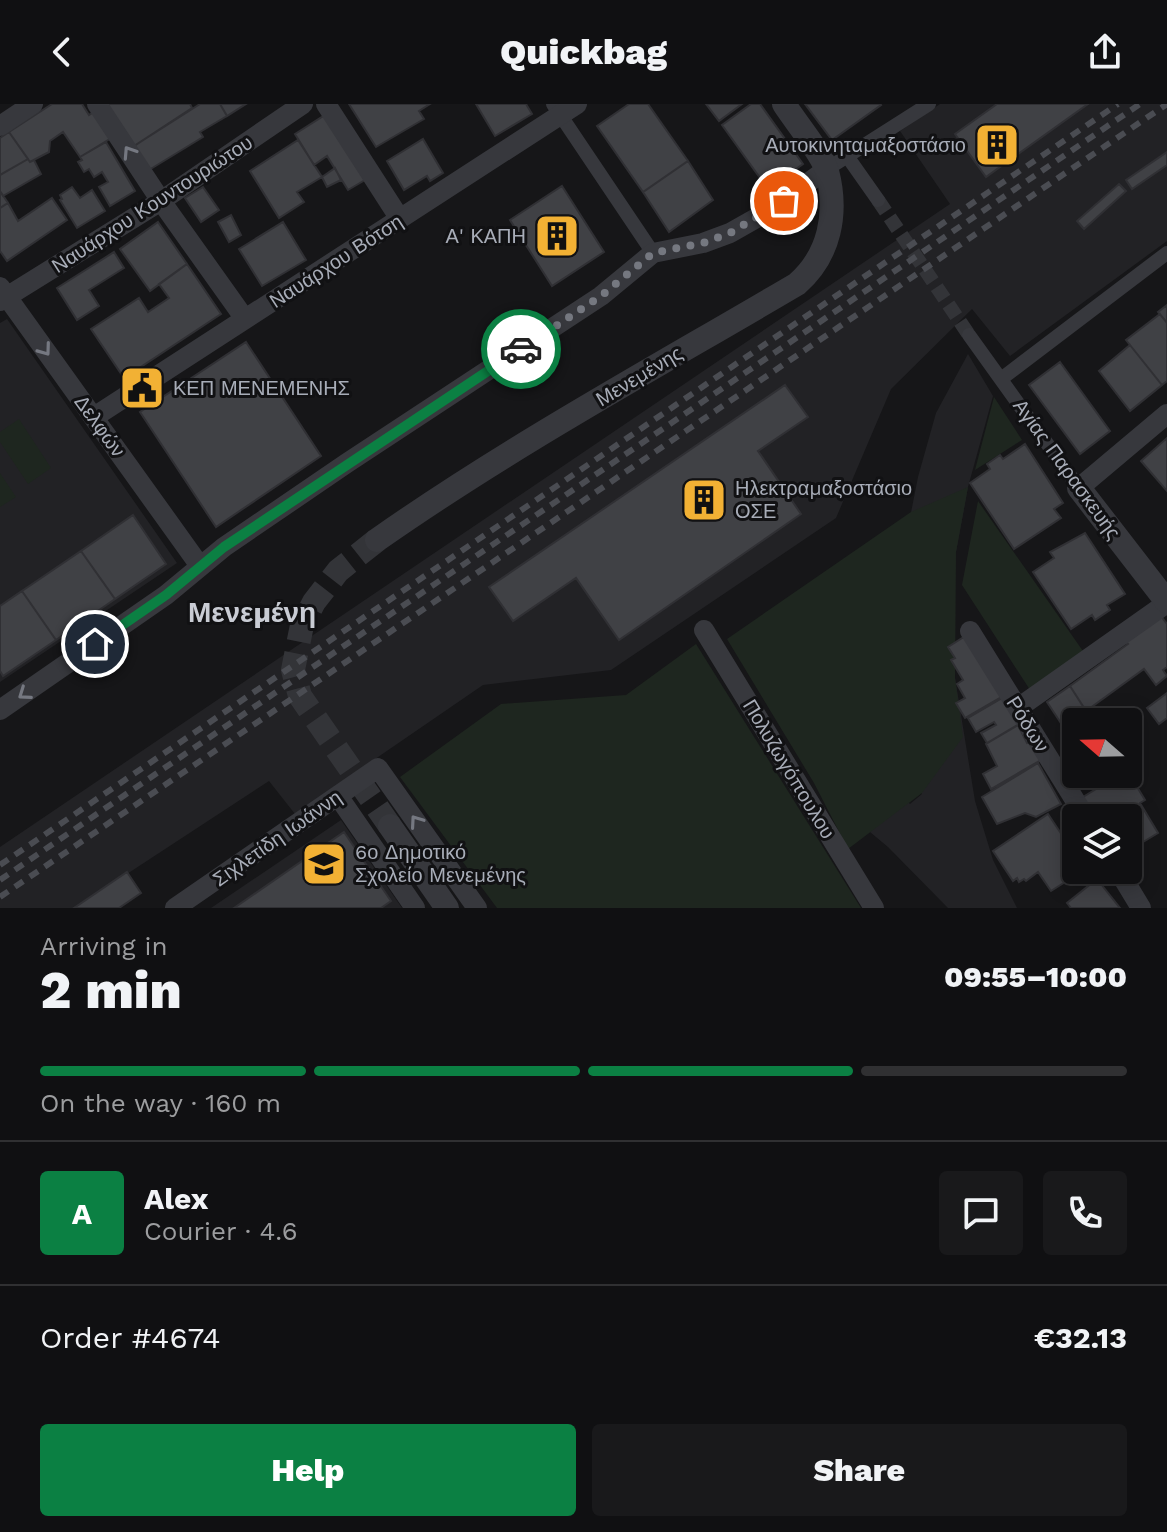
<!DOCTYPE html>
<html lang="en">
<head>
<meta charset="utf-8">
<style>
  body { margin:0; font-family:"Work Sans",sans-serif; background:#19191b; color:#f1f3f6; height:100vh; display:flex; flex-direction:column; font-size:30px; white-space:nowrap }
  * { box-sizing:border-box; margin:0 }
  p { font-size:26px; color:#9c9d9f }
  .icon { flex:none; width:44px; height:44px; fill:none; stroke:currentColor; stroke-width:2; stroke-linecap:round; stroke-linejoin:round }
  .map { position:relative; height:804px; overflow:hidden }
  .drawer { display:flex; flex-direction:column; background:#101012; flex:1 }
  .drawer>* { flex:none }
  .needle { width:52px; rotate:290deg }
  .controls { position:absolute; left:1062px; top:604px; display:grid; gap:16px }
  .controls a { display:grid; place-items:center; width:80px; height:80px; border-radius:8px; background:#101012; box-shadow:0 4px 20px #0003,0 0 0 2px #303032; font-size:40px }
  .pin { position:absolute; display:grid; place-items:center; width:68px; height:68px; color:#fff; margin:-34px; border:4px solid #fff; border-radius:50%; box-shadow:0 2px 8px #0007 }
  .courier { position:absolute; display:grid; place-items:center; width:80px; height:80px; margin:-40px; border:6px solid #0b8043; border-radius:50%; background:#fff; color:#222; box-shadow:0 2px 10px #0007 }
  .overview em { font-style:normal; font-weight:800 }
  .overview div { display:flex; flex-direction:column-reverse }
  .overview { display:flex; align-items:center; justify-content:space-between; height:136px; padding:0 40px }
  h1 { font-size:52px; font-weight:800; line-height:60px }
  .bar { display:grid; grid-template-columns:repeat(4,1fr); gap:12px 8px; align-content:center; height:96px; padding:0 40px }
  .bar i { height:10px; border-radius:6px; background:#303032 }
  .bar .selected { background:#0b8043 }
  .bar p { grid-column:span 4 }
  .line { display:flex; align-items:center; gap:20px; padding:0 40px; border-top:2px solid #303032 }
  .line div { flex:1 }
  .round { display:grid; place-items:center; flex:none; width:84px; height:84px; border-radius:8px; background:#19191b }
  .action { display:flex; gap:16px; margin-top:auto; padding:16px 40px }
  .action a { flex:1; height:92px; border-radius:8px; background:#0b8043; color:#fff; font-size:32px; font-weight:800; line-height:92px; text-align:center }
  .action a+a { background:#19191b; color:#f1f3f6 }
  header { display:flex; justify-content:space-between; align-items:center; height:104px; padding:0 40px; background:#101012; font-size:36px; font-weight:800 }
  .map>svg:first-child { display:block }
  .built { fill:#222225 }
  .green { fill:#1e261f }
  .building { fill:#404145; stroke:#303034; stroke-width:2 }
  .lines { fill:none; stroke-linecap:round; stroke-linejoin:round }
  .pedestrian-tunnel { stroke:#333438; stroke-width:14; stroke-dasharray:14 7; stroke-linecap:butt }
  .tertiary-tunnel { stroke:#333438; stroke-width:24; stroke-dasharray:24 12; stroke-linecap:butt }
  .pedestrian { stroke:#37383d; stroke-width:14 }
  .minor { stroke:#37383d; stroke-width:20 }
  .tertiary { stroke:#37383d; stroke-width:24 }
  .rail { stroke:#4a4c52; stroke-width:6; stroke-dasharray:10 8; stroke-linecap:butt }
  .oneway { stroke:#757881 }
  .done { stroke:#757880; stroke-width:8; stroke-dasharray:0 14.4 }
  .route { stroke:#0b8043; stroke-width:10 }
  .labels { text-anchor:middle; stroke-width:6; stroke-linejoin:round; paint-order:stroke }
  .poi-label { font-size:20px; fill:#a8adb8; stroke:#111113; text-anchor:start }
  .street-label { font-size:20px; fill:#a8adb8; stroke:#111113 }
  .district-label { font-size:28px; font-weight:bold; fill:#c9ccd4; stroke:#111113 }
</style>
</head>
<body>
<header><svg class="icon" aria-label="back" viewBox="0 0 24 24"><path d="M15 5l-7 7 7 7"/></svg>Quickbag<svg class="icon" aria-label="share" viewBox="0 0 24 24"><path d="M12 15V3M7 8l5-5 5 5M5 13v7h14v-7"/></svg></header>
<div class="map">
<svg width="1167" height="804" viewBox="0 0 1167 804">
  <rect width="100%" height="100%" fill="#161618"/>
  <path class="built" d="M940,0h227v137l-157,115 -38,-47 -81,80 -55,129 -225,152 -128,15 -188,129 -26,-33 -194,127h-75v-61l950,-643 -50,-73z
    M7,215l170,244 -177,119v-359z
    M968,250l25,42 -25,91 -12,65 -3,65 2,61 20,123 18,59 24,48h-69l-60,-61 -48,-40 29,-42 41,39 12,-10 -12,-47 -5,-204 13,-66 18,-64z
    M341,716l61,88h-191z"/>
  <path class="green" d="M994,293l28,43 -47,30z
    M19,315l32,49 -23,16 -28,-42v-10z
    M0,369l16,24 -16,10z
    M968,383l-12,65 -1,126 8,59 -41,56 -74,56 -34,-66 -87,-144 184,-127z
    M978,397l107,153 -53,39 -70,-108z
    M696,540l165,264h-364l-97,-131 101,-73 125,-9z"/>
  <path class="building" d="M52,0h30l7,11 6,-4 18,26 -33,20 -17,-25 -13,9 -1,11 -19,10 -21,-30z
    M107,0h83l2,4 -58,38z
    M200,0h20l7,12 -27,16 3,5 -54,33 -15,-24z
    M220,0h26l-19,12z
    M349,0h81l-11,7 5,8 -48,28z
    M476,0h50l6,10 -37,22z
    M629,0h19l40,57 -45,31 -46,-66z
    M706,0h36l-23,17z
    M751,0h9l43,60 -35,25 -46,-64z
    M805,0h75l1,1 -49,35z
    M997,0h91l-102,73 -31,-43z
    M325,11l40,65 -17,10 -21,-34 -13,9 -19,-31z
    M9,28l19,27 -28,16v-37z
    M423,35l20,34 -13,8 -3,-5 -23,14 -17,-29z
    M298,36l24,37 -25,15 7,10 -25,16 -29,-47z
    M106,38l29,49 -25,15 -11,-19 9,-5 -6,-10 -8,5 -5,-8 -5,3 -6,-10 4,-2 -2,-3z
    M1167,48v13l-35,24 -6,-9z
    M28,55l2,3 4,-2 7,14 -38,22 -3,-5v-16z
    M688,57l25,39 -44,32 -26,-40z
    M335,64l6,12 -14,7 -5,-10z
    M1119,80l7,7 -42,38 -7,-8z
    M562,82l42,66 -52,34 -42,-66z
    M72,83l8,11 12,-8 13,21 -28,17 -17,-28 2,-1 -2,-4z
    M203,83l16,23 -18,12 -16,-24z
    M0,87l8,12 -8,5z
    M52,94l15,22 -60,41 -7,-10v-43l8,-5 10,18z
    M231,111l10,20 -12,7 -11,-20z
    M158,118l29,42 -37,27 -30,-42z
    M283,118l23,38 -44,26 -23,-37z
    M114,148l10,16 -35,22 10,16 -22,14 -20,-32z
    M187,160l34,50 -97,64 -33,-49 48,-31 9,14 21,-14 -10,-14z
    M1167,201v18l-9,-11z
    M1160,210l7,9v58l-5,4 -36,-45z
    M246,238l75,114 -105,71 -76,-115z
    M1130,241l32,40 -32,26 -31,-40z
    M1060,258l50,69 -30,23 -51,-69z
    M785,281l23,32 -50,34 43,63 -182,126 -43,-62 -63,43 -24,-34z
    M1167,334v53l-26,-30z
    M1025,340l38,59 -9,6 7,9 -47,31 -44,-66 20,-14 -3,-5 13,-9 3,4z
    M133,411l33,49 -51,35 -34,-48z
    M1085,429l40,61 -18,11 3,5 -15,10 -3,-5 -21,14 -38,-57 21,-14 -4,-6z
    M81,447l34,48 -59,41 -34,-49z
    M22,487l34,49 -53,36 -3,-5v-65z
    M1160,511l7,9v43l-4,3 4,6 -11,9 -12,-16 -58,42 -16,-25 58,-42 -3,-3z
    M967,531l36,61 -38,22 -9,-15 9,-5 -8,-14 6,-4 -12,-20 4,-2 -7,-11z
    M1070,582l22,34 12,-8 6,10h-34v24l-29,-44z
    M1167,589v25l-8,6 -12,-16z
    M1004,593l15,27 -32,19 -6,-10 15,-8 -2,-3 -18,10 -8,-14z
    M1018,621l9,18 4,-2 10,19 -50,29 -8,-15 14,-8 -11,-22z
    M1038,659l23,41 -25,13 -11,-4 -28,11 -15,-27z
    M1128,668l17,28 -5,3 18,30 -30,18v-33h-39l-11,-18 43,-26z
    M1094,670h19l-13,9z
    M1048,710l28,42v14h8l-33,21 -13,-19 -12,9 -2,-2 -5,3 -2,-4 -4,3 -20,-30z
    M344,728l47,69 -10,7h-147z
    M127,768l14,21 -22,15h-45z
    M1097,775l23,29h-49l-4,-5z"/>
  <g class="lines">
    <path class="pedestrian-tunnel" d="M878,96l91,135"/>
    <path class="tertiary-tunnel" d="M377,436l-39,31 -24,31 -12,23 -9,45 7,26 90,130"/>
    <path class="pedestrian" d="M553,0l100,149
      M847,52l31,44
      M827,65l102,-65
      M969,231l110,153
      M1001,275l166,-126"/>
    <path class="minor" d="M97,0l64,97 84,118
      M326,0l74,115
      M0,22l33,-22
      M0,183l200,279
      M0,197l161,-100 142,-97
      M94,313l483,-313
      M1079,384l88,-74
      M704,526l170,278
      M970,527l116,187
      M1018,604l149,-105
      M0,606l166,-115 58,-48 123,-84 254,-167 52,-43 50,-10 27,-10 39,-22 58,-42
      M338,692l77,112
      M1118,766l23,38
      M175,804l203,-140 99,140"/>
    <path class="tertiary" d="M1079,384l88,114
      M377,436c134,-94 279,-173 420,-256 33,-29 41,-71 30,-113 -4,-16 -33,-51 -43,-67
      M390,722l57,82"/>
    <path class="rail" d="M0,761l1118,-761
      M0,776l1140,-776
      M0,793l1167,-793"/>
  </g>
  <defs><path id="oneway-chevron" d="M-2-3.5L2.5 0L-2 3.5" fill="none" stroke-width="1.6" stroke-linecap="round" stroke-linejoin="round" transform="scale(2)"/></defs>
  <g class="oneway">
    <use href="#oneway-chevron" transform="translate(129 48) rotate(-123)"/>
    <use href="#oneway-chevron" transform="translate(45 246) rotate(54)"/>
    <use href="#oneway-chevron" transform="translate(24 590) rotate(145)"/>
    <use href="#oneway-chevron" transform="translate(416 717) rotate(-125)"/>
  </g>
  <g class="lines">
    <path class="done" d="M521,245l80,-53 52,-43 50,-10 27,-10 54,-32"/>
    <path class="route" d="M95,540l71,-49 58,-48 297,-198"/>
  </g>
  <defs>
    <g id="building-square" transform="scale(2.3)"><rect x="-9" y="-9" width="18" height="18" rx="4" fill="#f2b134" stroke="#111113"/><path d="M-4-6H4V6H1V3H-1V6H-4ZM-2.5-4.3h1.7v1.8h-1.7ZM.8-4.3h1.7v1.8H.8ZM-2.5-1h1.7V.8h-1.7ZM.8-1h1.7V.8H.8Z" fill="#111"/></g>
    <g id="civic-square" transform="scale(2.3)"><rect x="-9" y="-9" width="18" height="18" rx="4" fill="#f2b134" stroke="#111113"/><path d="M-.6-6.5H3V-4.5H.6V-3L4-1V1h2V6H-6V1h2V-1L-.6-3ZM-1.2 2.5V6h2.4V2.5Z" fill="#111"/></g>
    <g id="school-square" transform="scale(2.3)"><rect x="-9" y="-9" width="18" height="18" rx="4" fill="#f2b134" stroke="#111113"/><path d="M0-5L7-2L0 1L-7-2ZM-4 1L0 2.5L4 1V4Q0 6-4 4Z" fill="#111"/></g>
  </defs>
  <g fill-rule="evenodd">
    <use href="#building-square" x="997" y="41"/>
    <use href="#building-square" x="557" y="132"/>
    <use href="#civic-square" x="142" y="284"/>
    <use href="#building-square" x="704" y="396"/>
    <use href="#school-square" x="324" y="760"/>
  </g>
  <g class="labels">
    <g class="poi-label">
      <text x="966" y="48" text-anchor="end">Αυτοκινηταμαξοστάσιο</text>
      <text x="526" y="139" text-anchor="end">Α' ΚΑΠΗ</text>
      <text x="173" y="291">ΚΕΠ ΜΕΝΕΜΕΝΗΣ</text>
      <text x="735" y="391">Ηλεκτραμαξοστάσιο<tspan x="735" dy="23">ΟΣΕ</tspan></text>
      <text x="355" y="755">6ο Δημοτικό<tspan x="355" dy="23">Σχολείο Μενεμένης</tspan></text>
    </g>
    <g class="street-label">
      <text transform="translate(152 100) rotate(-33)" y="7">Ναυάρχου Κουντουριώτου</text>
      <text transform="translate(336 157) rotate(-33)" y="7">Ναυάρχου Βότση</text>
      <text transform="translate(639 272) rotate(-31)" y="7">Μενεμένης</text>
      <text transform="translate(100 322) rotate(54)" y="7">Δελφών</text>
      <text transform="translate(1067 365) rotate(54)" y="7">Αγίας Παρασκευής</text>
      <text transform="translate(1028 620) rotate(58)" y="7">Ρόδων</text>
      <text transform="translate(789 665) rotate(59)" y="7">Πολυζωγόπουλου</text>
      <text transform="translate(277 734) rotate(-35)" y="7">Σιχλετίδη Ιωάννη</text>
    </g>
    <g class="district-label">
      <text x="252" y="518">Μενεμένη</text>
    </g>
  </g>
</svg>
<div class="controls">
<a><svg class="needle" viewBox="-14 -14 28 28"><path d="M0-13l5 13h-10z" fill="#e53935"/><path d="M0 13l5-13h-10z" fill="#9c9d9f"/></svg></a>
<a><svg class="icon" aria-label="layers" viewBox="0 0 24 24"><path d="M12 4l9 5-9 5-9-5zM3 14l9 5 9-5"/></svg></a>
</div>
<div class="pin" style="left:784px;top:97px;background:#ea580c"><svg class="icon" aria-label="bag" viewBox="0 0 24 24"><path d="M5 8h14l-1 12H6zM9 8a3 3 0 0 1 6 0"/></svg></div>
<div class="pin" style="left:95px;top:540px;background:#1f2937"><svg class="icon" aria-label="home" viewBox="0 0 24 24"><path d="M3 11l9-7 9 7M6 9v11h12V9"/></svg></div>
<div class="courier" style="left:521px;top:245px"><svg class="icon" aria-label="car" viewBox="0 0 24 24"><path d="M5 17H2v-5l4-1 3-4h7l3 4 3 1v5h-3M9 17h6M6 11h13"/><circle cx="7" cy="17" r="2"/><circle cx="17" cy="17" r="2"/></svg></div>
</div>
<section class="drawer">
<div class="overview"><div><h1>2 min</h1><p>Arriving in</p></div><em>09:55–10:00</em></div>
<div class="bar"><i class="selected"></i><i class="selected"></i><i class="selected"></i><i></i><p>On the way · 160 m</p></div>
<div class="line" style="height:144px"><b class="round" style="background:#0b8043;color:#fff">A</b><div><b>Alex</b><p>Courier · 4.6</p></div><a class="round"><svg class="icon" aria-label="chat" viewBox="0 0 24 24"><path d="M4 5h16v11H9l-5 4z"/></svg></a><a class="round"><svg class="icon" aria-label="phone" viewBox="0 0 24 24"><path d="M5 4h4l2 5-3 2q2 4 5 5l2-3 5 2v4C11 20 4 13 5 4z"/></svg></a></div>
<div class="line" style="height:104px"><div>Order #4674</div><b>€32.13</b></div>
<div class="action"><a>Help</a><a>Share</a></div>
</section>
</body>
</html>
